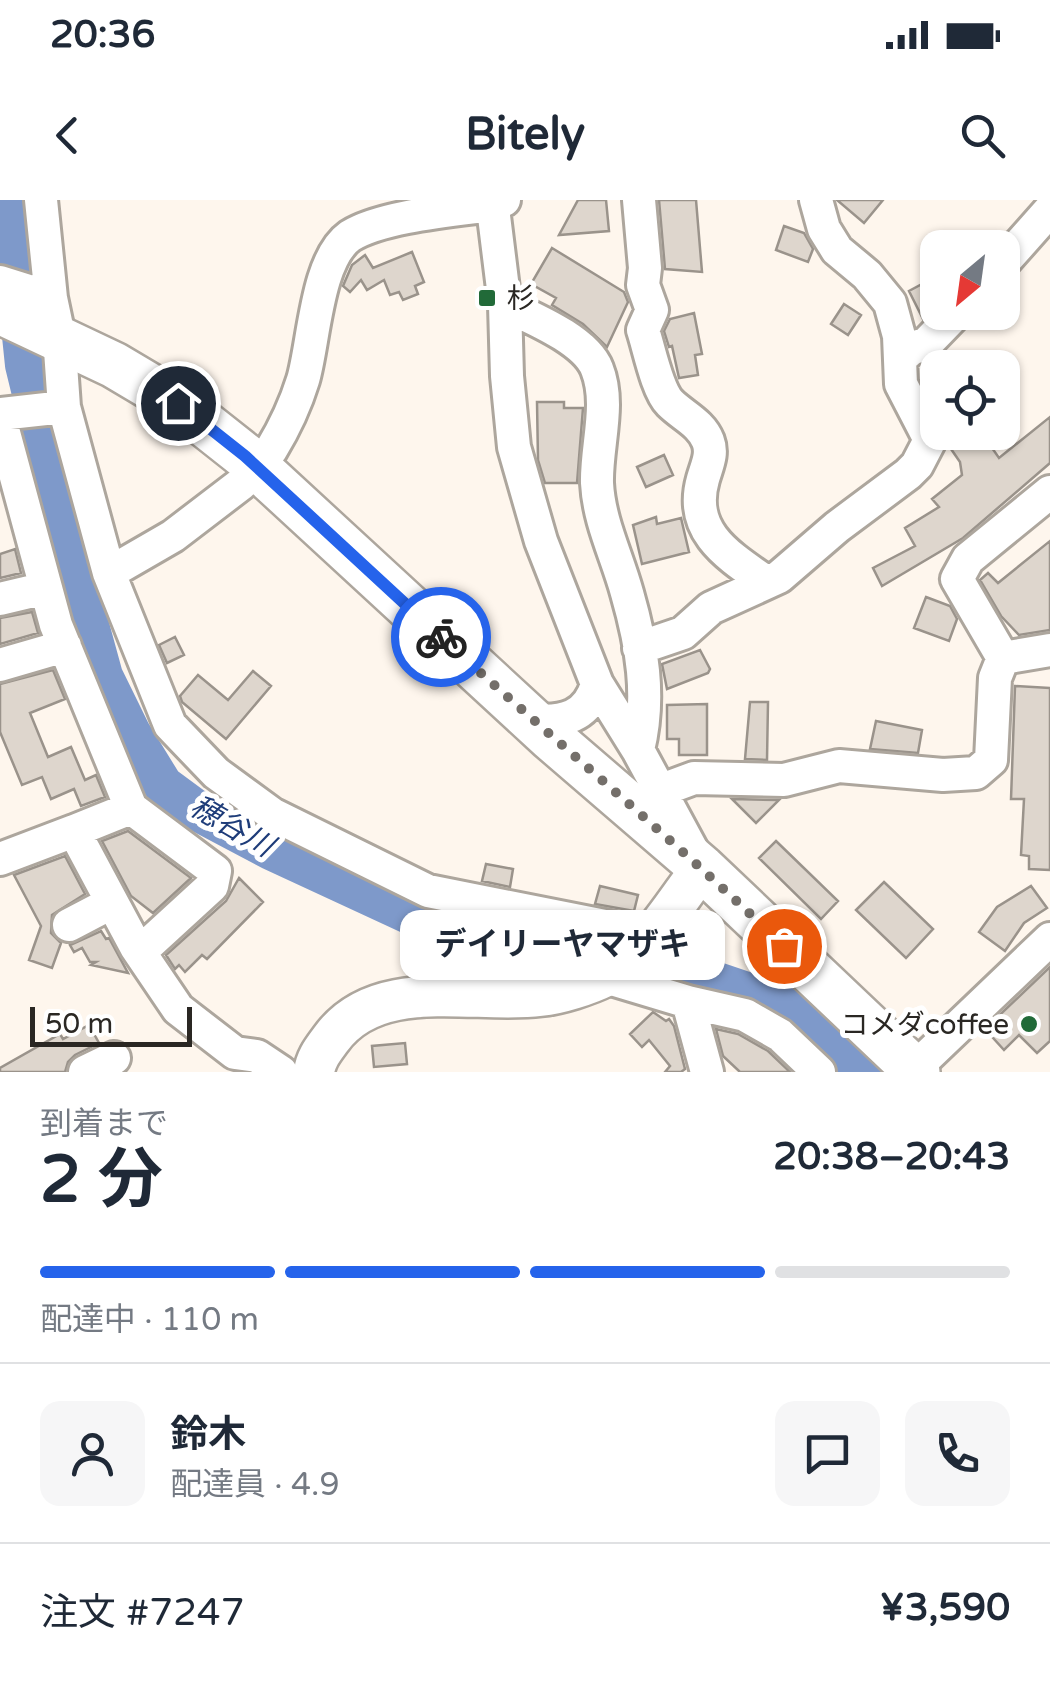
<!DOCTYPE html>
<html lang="ja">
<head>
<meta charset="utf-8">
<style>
  body { margin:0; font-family:"Varela Round","Noto Sans JP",sans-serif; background:#f6f6f7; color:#1f2937; height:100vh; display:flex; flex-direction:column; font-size:38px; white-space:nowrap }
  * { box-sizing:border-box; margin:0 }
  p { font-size:32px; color:#747a83 }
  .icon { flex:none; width:55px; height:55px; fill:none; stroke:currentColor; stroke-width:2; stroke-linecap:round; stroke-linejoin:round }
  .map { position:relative; height:872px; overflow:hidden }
  .sheet { display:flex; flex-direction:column; background:#fff; flex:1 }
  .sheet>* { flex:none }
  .needle { width:65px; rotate:209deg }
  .fabs { position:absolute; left:920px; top:30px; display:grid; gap:20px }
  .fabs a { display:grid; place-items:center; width:100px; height:100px; border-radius:20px; background:#fff; box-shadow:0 2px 8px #0004; font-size:50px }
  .scale { position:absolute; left:30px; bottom:25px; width:162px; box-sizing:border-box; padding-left:10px; border:5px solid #2a2723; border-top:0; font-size:28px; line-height:35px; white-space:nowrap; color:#2a2723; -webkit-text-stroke:8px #fff; paint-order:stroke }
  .pin { position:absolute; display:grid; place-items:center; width:85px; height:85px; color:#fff; margin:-42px; border:5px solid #fff; border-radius:50%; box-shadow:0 2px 10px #0007 }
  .courier { position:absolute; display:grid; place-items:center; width:100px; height:100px; margin:-50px; border:8px solid #2563eb; border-radius:50%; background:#fff; color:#222; box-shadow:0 2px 12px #0007 }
  .bubble { position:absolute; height:70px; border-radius:20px; background:#fff; box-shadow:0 2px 8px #0004; font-size:32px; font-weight:700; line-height:70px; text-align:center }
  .overview em { font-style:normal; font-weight:700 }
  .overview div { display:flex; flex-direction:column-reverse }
  .overview { display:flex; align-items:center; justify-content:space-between; height:170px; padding:0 40px }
  h1 { font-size:65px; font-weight:700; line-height:75px }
  .bar { display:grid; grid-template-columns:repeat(4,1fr); gap:15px 10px; align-content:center; height:120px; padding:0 40px }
  .bar i { height:12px; border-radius:8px; background:#e0e1e3 }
  .bar .current { background:#2563eb }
  .bar p { grid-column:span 4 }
  .line { display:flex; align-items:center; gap:25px; padding:0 40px; border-top:2px solid #e0e1e3 }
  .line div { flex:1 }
  .round { display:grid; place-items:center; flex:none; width:105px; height:105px; border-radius:20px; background:#f6f6f7 }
  .status { display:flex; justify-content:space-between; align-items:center; height:70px; padding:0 50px; background:#fff; direction:ltr }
  .status svg { height:28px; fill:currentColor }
  header { display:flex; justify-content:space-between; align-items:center; height:130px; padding:0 40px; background:#fff; font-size:45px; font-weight:700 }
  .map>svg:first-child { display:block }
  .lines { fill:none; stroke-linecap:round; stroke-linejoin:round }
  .river { stroke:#7e99ca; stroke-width:40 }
  .building { fill:#ded6cd; stroke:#9a938b; stroke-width:2.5 }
  .minor-casing { stroke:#ada69d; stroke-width:38 }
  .major-casing { stroke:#ada69d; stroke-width:45 }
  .highway-casing { stroke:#ada69d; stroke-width:50 }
  .minor { stroke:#fff; stroke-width:32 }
  .major { stroke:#fff; stroke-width:40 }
  .highway { stroke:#fff; stroke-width:45 }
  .done { stroke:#746f6a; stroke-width:10; stroke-dasharray:0 18 }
  .route { stroke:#2563eb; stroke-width:12 }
  .poi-dot { fill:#216a38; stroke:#fff; stroke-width:4 }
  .labels { text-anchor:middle; stroke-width:10; stroke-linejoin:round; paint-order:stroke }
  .poi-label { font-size:28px; fill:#2a2723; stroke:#fff; text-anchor:start }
  .water-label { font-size:30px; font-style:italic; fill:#1e3c79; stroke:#fff }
</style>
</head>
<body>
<div class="status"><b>20:36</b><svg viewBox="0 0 49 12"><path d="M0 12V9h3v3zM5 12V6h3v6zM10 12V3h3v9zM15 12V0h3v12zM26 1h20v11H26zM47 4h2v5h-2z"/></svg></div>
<header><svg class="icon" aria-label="back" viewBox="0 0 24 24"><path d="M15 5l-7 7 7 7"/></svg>Bitely<svg class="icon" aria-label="search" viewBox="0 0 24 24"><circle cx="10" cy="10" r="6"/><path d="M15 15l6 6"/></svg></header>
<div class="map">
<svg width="1050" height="872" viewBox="0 0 1050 872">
  <rect width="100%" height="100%" fill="#fef6ed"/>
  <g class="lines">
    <path class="river" d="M8,0l17,165 58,238 20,73 28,57 32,52 38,28 70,37 162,75 216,34 130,44 87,69"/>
  </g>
  <path class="building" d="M578,0h28l3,31 -50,4z
    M659,0h37l6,72 -37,-3z
    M837,0h46l-19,23z
    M784,26l20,7 9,16 -5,13 -32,-12z
    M552,48l72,44 4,10 -21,45 -24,-23 -31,-19 4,-7 -25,-14z
    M412,52l12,30 -9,4 3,8 -15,6 -4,-8 -9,3 -6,-15 -17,10 -6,-10 -11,12 -7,-6 9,-21 13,-10 8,13z
    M924,83l11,23 -12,13 -14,-28z
    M844,104l17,11 -13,20 -17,-11z
    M694,113l8,41 -7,1 3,20 -19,3 -7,-32 -3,1 -5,-16 6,-12z
    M537,202h27v6h19l-6,75h-32l-7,-23z
    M1050,217v46l-87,75 -81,48 -9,-18 42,-22 -10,-18 34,-21 -7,-8 30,-24 -2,-13 -11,-16v-11l32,-3 18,26z
    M664,255l9,20 -27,12 -9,-20z
    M656,317l1,7 24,-6 8,34 -47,12 -9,-39z
    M1050,341v89l-31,5 -18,-19 -21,-36 8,-7 10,10z
    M15,349l6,24 -21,5v-24z
    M926,397l24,9 7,13 -8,22 -35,-13z
    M32,412l6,21 -38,11v-26z
    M175,437l9,18 -17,8 -8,-18z
    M700,450l10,19 -2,4 -41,16 -5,-25z
    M53,470l12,29 -35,14 18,44 23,-10 14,33 11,-5 9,22 -24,9 -7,-17 -23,10 -9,-22 -20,8 -22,-53v-48z
    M253,471l18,15 -45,53 -44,-37 -2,-6 18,-21 30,25z
    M1015,486l35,2v182l-21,-1v-13l-8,-1 3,-56h-13z
    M750,502h18l-1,58 -22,-1z
    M707,504v51h-28v-16h-12v-34z
    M876,521l46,9 -4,23 -48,-4z
    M732,599l47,1 -23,23z
    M128,631l63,47 -38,35 -22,-17 -29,-55z
    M776,641l62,60 -17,18 -62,-61z
    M65,656l20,38 -33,21 -1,18 10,10 -9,25 -23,-8 12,-34 -27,-51z
    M486,664l27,5 -3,18 -28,-6z
    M239,678l24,24 -56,57 -5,-4 -17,17 -6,-7 -4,4 -9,-14 60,-54z
    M884,682l49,47 -27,29 -50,-48z
    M600,686l38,9 -4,16 -39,-7z
    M1031,686l16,22 -23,15 -19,28 -26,-19 18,-25z
    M101,731l5,8 3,-1 19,35 -37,-8 5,-3h-6l-8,-14 -8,4 -4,-7z
    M1050,767v74l-13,12 -18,-18 -15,15 -19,-21z
    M653,812l13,9 3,-2 5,7 11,43 -4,3h-16l5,-6 -21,-26 -7,7 -12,-13z
    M89,825l10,18 -24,12 -7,7 -3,10h-65v-4l60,-34 3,5z
    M716,829l22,5 30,17 22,21h-50l-17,-16z
    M405,843l2,21 -33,3 -2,-21z"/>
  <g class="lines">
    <g class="minor-casing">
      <path id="minor" d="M41,0l10,98 8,38 5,71 45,166 61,152 46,48 56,41 156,77 222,44
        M492,0l13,105 2,71 7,71 27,94 56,143 41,66 54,100
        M639,0l6,68 -2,17 9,25 -9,20c6,18 14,60 27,73 13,13 31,20 38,38 5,13 -1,24 -5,38 -15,52 24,76 63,103
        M1002,64l48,-54
        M0,82l51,16
        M505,105c27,13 81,35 92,64 14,35 -1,77 0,114 2,39 20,73 30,110 15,52 24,104 11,157
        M900,159l11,-10 16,-6 30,-31
        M0,214l64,-7
        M0,218l56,207 75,183 -57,23 62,116 42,62 57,44 22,3 24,16
        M271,250c14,-23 24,-44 32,-70 11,-37 13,-120 47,-144 32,-20 105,-26 142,-31l12,-5
        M1050,292l-82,67 -11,20 46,79 47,-8
        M109,373l64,-37 68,-52
        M0,399l46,-11
        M639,448l44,-15 28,-25 68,-31 58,-50 71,-53 9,-9 13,-25 -29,-56 -2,-48 -9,-33 -23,-28 -30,-25 -13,-21 -8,-29
        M0,465l65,-19
        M532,520c31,3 56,-3 65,-36
        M659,591l35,-13 90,2 55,-14 104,9 33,-2 15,-13 4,-82 8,-20
        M131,608l84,63 -3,15 -72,66
        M0,659l74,-28
        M69,725l42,-22
        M605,777l83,25 19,70
        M688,802l57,13 35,20 39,37
        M914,869l136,-130
        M85,872l29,-14"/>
    </g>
    <g class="major-casing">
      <path id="major" d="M314,872c2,-14 9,-22 17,-33 46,-64 143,-35 209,-43 20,-2 48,-11 66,-20 37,-18 71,-76 96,-108"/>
    </g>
    <g class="highway-casing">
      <path id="highway" d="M0,111l114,54 64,38 67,53 306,282 151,130 215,204"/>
    </g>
    <use href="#minor" class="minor"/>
    <use href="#major" class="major"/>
    <use href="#highway" class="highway"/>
  </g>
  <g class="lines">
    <path class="done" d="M441,437c114,104 232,202 343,309"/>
    <path class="route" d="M178,203l67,53 196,181"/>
  </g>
  <g class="poi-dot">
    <rect x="477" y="88" width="20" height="20" rx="5"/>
    <circle cx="1029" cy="824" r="10"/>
  </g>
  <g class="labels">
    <g class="poi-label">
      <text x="507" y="108">杉</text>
      <text x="1009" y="834" text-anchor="end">コメダcoffee</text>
    </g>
    <g class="water-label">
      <text transform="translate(232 626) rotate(30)" y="10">穂谷川</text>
    </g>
  </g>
</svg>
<div class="fabs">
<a><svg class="needle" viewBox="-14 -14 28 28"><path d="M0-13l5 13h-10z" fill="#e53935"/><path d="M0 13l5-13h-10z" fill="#747a83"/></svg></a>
<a><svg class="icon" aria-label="locate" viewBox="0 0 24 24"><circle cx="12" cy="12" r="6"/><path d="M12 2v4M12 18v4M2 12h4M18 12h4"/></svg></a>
</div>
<div class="scale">50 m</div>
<div class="pin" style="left:784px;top:746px;background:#ea580c"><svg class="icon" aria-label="bag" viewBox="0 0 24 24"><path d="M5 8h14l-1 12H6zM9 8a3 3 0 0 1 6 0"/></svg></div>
<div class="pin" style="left:178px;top:203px;background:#1f2937"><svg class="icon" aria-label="home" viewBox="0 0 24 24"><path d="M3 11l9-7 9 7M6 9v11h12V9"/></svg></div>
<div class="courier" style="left:441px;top:437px"><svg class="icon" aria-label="bike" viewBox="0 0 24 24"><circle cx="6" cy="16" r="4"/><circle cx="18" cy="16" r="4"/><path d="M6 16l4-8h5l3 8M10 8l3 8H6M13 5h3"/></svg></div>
<div class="bubble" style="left:400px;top:710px;width:325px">デイリーヤマザキ</div>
</div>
<section class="sheet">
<div class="overview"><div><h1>2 分</h1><p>到着まで</p></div><em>20:38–20:43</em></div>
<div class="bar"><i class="current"></i><i class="current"></i><i class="current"></i><i></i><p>配達中 · 110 m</p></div>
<div class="line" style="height:180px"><a class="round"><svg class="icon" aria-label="person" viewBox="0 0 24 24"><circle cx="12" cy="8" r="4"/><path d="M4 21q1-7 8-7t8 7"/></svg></a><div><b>鈴木</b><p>配達員 · 4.9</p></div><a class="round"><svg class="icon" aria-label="chat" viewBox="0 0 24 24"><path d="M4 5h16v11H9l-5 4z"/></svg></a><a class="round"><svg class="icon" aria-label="phone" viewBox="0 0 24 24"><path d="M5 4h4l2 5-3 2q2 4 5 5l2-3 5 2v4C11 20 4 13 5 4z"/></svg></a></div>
<div class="line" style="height:130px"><div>注文 #7247</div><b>¥3,590</b></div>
</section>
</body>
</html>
